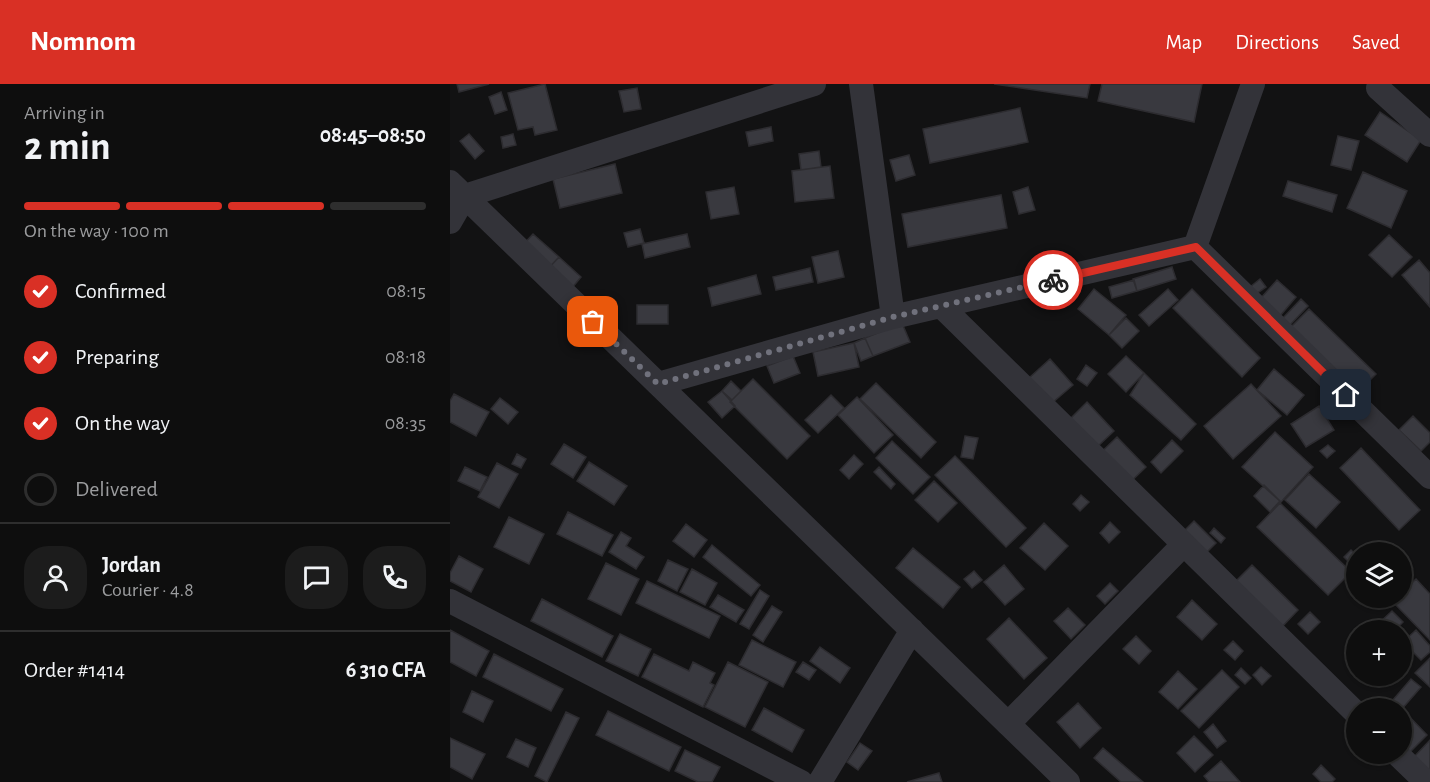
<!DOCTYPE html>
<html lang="en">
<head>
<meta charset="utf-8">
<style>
  body { margin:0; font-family:"Alegreya Sans",sans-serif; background:#1c1c1c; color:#f1f3f6; height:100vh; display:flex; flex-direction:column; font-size:22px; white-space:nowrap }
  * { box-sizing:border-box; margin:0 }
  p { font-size:20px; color:#9b9c9e }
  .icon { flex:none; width:33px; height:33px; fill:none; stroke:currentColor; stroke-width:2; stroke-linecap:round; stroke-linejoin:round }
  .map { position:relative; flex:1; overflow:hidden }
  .side { display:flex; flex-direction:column; background:#0e0e0e; width:450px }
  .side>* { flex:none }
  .fabs { position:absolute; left:896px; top:458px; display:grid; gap:12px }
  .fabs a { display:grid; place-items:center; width:66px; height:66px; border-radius:50%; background:#0e0e0e; box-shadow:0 2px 4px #0004,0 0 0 2px #2e2e2e; font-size:30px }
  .pin { position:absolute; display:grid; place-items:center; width:51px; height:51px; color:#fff; margin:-26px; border-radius:12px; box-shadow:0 3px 9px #0006 }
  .courier { position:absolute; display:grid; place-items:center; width:60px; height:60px; margin:-30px; border:4px solid #d93025; border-radius:50%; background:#fff; color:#222; box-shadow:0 2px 8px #0007 }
  .summary em { font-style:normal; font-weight:600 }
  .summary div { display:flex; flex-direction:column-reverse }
  .summary { display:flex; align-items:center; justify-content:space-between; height:102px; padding:0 24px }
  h1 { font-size:39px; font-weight:600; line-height:45px }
  .bar { display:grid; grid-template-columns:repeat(4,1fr); gap:9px 6px; align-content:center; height:72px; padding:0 24px }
  .bar i { height:8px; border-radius:4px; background:#2e2e2e }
  .bar .on { background:#d93025 }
  .bar p { grid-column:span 4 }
  .line { display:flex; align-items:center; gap:15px; padding:0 24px; border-top:2px solid #2e2e2e }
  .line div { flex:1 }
  .round { display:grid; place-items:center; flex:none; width:63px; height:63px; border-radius:24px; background:#1c1c1c }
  ol { padding:0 24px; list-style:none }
  li { display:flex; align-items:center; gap:18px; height:66px }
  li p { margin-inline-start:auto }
  li .icon { padding:6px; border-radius:50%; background:#d93025; color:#fff; stroke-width:4 }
  li:last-child { color:#9b9c9e }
  li i { width:33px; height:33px; border:3px solid #2e2e2e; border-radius:50% }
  header { display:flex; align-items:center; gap:36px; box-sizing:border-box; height:84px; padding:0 30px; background:#d93025; color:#fff }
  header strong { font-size:28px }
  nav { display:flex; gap:33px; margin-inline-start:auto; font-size:21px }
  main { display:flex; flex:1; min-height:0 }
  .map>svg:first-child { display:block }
  .building { fill:#39393f; stroke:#2d2c30; stroke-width:1.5 }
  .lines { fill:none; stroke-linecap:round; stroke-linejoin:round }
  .minor { stroke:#333339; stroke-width:24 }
  .done { stroke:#70717c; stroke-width:6; stroke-dasharray:0 10.8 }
  .route { stroke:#d93025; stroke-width:8 }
</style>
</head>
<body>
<header>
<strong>Nomnom</strong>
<nav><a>Map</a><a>Directions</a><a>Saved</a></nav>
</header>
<main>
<section class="side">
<div class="summary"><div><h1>2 min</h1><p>Arriving in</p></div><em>08:45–08:50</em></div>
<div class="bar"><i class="on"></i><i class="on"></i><i class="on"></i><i></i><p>On the way · 100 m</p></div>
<ol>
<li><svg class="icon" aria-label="check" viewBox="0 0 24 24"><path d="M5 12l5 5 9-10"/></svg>Confirmed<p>08:15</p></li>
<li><svg class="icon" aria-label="check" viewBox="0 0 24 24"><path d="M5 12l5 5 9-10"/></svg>Preparing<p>08:18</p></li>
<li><svg class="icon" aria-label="check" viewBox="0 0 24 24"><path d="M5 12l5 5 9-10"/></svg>On the way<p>08:35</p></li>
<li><i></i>Delivered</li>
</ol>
<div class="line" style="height:108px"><a class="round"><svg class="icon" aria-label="person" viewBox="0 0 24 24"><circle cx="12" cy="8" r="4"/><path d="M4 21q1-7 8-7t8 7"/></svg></a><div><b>Jordan</b><p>Courier · 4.8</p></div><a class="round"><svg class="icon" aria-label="chat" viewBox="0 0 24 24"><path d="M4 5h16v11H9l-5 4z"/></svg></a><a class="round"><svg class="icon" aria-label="phone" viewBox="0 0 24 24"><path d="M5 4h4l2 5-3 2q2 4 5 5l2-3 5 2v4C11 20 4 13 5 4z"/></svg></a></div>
<div class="line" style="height:78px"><div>Order #1414</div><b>6 310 CFA</b></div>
</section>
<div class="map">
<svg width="980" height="698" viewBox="0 0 980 698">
  <rect width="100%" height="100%" fill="#121213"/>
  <path class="building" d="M7,0h32l-30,8z
    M95,0l12,46 -22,5 -2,-8 -15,3 -10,-37z
    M544,0h96l-3,14z
    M652,0h100l-8,38 -96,-21z
    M187,4l4,21 -17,3 -5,-21z
    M51,8l6,18 -12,4 -6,-17z
    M570,24l8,34 -98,21 -7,-34z
    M930,28l41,28 -14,22 -42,-27z
    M321,43l2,14 -24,5 -3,-14z
    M19,50l15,17 -9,8 -15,-18z
    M63,50l3,11 -13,3 -2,-11z
    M888,52l21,5 -8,29 -20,-5z
    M369,67l2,16 -20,3 -2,-16z
    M459,71l6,20 -19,6 -6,-21z
    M165,80l7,29 -62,15 -7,-29z
    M380,82l4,32 -39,4 -3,-31z
    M913,88l44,19 -16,37 -44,-20z
    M838,97l49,14 -5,17 -49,-16z
    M284,103l5,27 -28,5 -5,-27z
    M578,103l7,23 -16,4 -6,-22z
    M551,111l6,33 -99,19 -6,-33z
    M190,145l4,14 -16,4 -4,-14z
    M83,150l26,23 -15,16 -26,-23z
    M237,150l3,13 -45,11 -3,-14z
    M939,151l23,22 -20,20 -23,-22z
    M388,167l6,26 -26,6 -6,-26z
    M109,173l22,20 -14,17 -23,-21z
    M969,176l11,13v34l-28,-32z
    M722,183l4,12 -39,12 -4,-12z
    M360,184l3,14 -37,8 -3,-13z
    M306,191l5,19 -49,12 -4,-18z
    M810,195l6,8 -10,7 -6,-7z
    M684,196l3,11 -25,7 -3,-11z
    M827,196l19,17 -16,19 -20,-17z
    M644,205l32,26 -17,20 -31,-26z
    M718,205l10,11 -29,26 -10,-11z
    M742,205l68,69 -18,19 -69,-69z
    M851,215l7,7 -19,20 -7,-7z
    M187,221h31v19h-31z
    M859,225l67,65 -21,21 -66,-66z
    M676,234l13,13 -17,17 -13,-13z
    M452,239l8,19 -37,14 -8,-18z
    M415,254l8,18 -12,5 -7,-18z
    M404,259l5,24 -41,9 -5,-24z
    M343,272l7,17 -26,10 -7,-17z
    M676,272l18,17 -18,19 -18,-18z
    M600,275l23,26 -21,18 -23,-25z
    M636,281l11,8 -10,13 -10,-7z
    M824,285l30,26 -17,20 -30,-25z
    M694,289l52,51 -15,16 -51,-45z
    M303,295l57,57 -23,23 -57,-57z
    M281,297l10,10 -9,9 -10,-9z
    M426,299l60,59 -15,16 -61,-59z
    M801,300l30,32 -48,43 -29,-33z
    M272,307l13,15 -13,12 -14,-16z
    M4,310l35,18 -13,24 -26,-14v-21z
    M381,311l13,13 -26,25 -13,-13z
    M407,313l36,38 -19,18 -36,-38z
    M50,314l18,14 -10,12 -17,-15z
    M637,318l27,29 -18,17 -27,-28z
    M869,322l15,24 -28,17 -15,-23z
    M963,332l17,17v9l-9,9 -22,-21z
    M825,348l38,35 -32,35 -39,-35z
    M515,352l13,2 -5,21 -12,-2z
    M667,353l29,30 -25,24 -29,-30z
    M722,356l11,11 -22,22 -10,-11z
    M442,357l38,36 -17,17 -37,-36z
    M114,360l22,13 -13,21 -22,-14z
    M878,361l7,6 -8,7 -7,-7z
    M911,364l59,62 -21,20 -59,-62z
    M67,370l9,5 -5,9 -9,-4z
    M404,371l9,9 -14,15 -9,-9z
    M505,372l71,72 -20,19 -71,-72z
    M139,378l38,24 -13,19 -37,-24z
    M47,379l21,11 -19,34 -21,-11z
    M15,383l22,10 -7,14 -22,-10z
    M429,383l16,17 -4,5 -17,-17z
    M859,390l31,28 -24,26 -31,-28z
    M484,397l23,22 -19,19 -23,-22z
    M814,401l16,16 -10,11 -16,-16z
    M631,411l8,7 -9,9 -7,-7z
    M830,419l71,69 -23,23 -71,-68z
    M118,428l45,23 -11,21 -45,-22z
    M59,433l35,17 -15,30 -35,-17z
    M744,437l22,22 -12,12 -22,-22z
    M660,438l10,10 -11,11 -9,-10z
    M594,439l24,23 -23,24 -25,-22z
    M236,440l21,16 -13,17 -21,-16z
    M764,444l11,10 -4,5 -11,-10z
    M171,448l10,6 -5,8 18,11 -8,12 -27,-17z
    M943,460l14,13 -6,7v-12h-16z
    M262,461l48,40 -9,11 -48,-39z
    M463,464l47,39 -17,21 -47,-40z
    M901,466l5,5 -2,12 -10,-10z
    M9,472l24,13 -12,23 -21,-11v-8z
    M218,476l20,9 -11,22 -19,-10z
    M156,479l33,16 -18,36 -33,-16z
    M554,481l20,24 -19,16 -21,-23z
    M802,481l46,45 -18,19 -47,-45z
    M242,485l25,14 -12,22 -25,-13z
    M524,487l8,9 -10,8 -8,-9z
    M966,495l14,15v46l-38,-39 9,-4v-4z
    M197,497l73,35 -11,22 -73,-35z
    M660,499l8,8 -13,13 -8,-8z
    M310,506l9,6 -20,33 -9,-5z
    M268,511l26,15 -8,12 -26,-15z
    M92,515l71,37 -11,21 -71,-36z
    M742,516l25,24 -15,16 -25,-23z
    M322,522l10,6 -19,30 -10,-7z
    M618,524l17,17 -14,14 -17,-18z
    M942,527l11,11 -8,8h-19l-2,-2z
    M860,528l10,10 -12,12 -10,-10z
    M559,534l38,40 -23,21 -37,-40z
    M0,546l39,21 -13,25 -26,-14z
    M966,546l14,16v6l-9,8 -18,-18z
    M170,550l31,15 -13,27 -32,-15z
    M686,552l15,15 -12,13 -16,-15z
    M302,556l44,22 -13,25 -44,-22z
    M783,557l10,10 -8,9 -11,-10z
    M370,563l30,21 -10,15 -30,-22z
    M44,570l69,35 -12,22 -68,-34z
    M204,570l35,17 4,-9 22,11 -5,10 4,2 -11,22 -61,-30z
    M980,574v29l-15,-14z
    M278,578l40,20 -23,45 -40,-20z
    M353,578l13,8 -7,10 -13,-8z
    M811,583l10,9 -9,9 -9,-10z
    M791,584l10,10 -6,6 -10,-9z
    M772,586l17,17 -40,41 -18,-17z
    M728,587l19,18 -19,20 -19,-17z
    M961,595l10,8 -20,23v-2h-15z
    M22,607l21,10 -10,21 -20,-10z
    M628,619l23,25 -21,20 -23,-26z
    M314,624l40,22 -12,22 -40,-22z
    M952,625l25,26 -18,18 -8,-8z
    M158,627l73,36 -12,24 -73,-36z
    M116,628l13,6 -32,64 -12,-6z
    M763,640l13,17 -9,7 -13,-16z
    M744,652l19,19 -18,17 -18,-19z
    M0,654l35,16 -13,25 -22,-12z
    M66,655l20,9 -8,19 -21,-10z
    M980,656v34l-17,-16z
    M410,659l12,8 -14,19 -11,-8z
    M653,664l40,34h-22l-27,-24z
    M235,666l35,17 -8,15h-14l-23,-11z
    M771,677l19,21h-31l-5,-6z
    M871,681l14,14 -3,3h-11l-8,-8z
    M489,689l3,9h-35z"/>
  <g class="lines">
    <path class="minor" d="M411,0l32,233
      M928,4l52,47
      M0,98l618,600
      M0,138l15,-26 349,-112
      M745,163l235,230
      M745,163l58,-163
      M491,222l415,407
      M208,300l235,-67 302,-70
      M0,517l351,181
      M558,640l176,-180
      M946,669l30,29
      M370,698l92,-152"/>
  </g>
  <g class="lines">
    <path class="done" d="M143,238l65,62 235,-67 160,-37"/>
    <path class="route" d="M603,196l143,-33 150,148"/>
  </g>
</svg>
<div class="fabs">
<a><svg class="icon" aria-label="layers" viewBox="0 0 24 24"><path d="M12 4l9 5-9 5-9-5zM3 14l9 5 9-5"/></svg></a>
<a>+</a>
<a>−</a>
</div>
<div class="pin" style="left:143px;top:238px;background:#ea580c"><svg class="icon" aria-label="bag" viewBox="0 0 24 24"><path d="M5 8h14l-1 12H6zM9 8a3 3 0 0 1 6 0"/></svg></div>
<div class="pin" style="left:896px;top:311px;background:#1f2937"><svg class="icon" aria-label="home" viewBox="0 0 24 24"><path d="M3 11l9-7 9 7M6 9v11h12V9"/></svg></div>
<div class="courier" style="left:603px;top:196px"><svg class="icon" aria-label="bike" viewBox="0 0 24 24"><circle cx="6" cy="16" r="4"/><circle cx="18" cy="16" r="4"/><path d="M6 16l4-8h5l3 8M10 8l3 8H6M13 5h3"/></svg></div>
</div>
</main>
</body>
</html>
